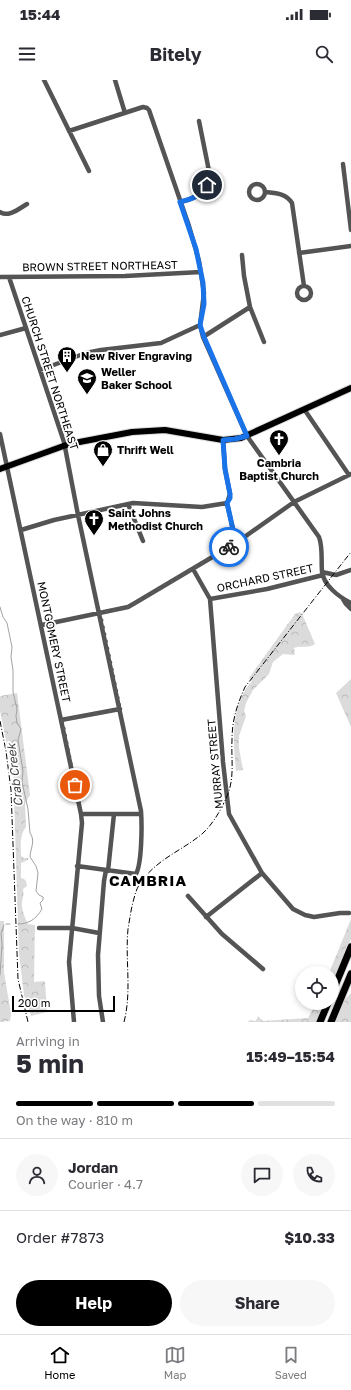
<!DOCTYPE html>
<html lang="en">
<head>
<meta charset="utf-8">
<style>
  body { margin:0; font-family:"Golos Text",sans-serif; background:#f7f7f7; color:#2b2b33; height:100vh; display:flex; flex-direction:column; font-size:15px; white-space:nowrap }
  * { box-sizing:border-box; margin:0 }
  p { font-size:13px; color:#7c7c81 }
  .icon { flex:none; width:22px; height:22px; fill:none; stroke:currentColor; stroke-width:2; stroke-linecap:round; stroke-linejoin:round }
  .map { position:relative; height:942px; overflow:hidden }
  .details { display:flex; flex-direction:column; background:#fff; flex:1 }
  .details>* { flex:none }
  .controls { position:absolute; left:295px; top:886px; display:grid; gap:8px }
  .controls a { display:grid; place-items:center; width:44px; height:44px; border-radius:50%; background:#fff; box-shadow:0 2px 6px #0003; font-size:20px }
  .scale { position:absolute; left:12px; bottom:10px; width:103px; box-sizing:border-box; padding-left:4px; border:2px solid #000; border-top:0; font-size:11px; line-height:14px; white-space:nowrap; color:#000; -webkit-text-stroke:3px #fff; paint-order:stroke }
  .pin { position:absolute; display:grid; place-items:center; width:34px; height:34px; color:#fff; margin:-17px; border:2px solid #fff; border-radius:50%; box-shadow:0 1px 4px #0007 }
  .courier { position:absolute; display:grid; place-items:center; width:40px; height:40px; margin:-20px; border:3px solid #1a73e8; border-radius:50%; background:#fff; color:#222; box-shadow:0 1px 5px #0007 }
  .head em { font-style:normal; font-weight:700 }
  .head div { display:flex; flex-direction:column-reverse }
  .head { display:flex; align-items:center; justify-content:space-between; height:68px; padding:0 16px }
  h1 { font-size:26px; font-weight:700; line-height:30px }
  .bar { display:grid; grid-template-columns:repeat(4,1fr); gap:6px 4px; align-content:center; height:48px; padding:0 16px }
  .bar i { height:5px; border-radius:3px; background:#e1e1e2 }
  .bar .active { background:#000 }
  .bar p { grid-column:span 4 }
  .line { display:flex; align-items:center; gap:10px; padding:0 16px; border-top:1px solid #e1e1e2 }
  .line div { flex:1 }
  .round { display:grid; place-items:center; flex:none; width:42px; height:42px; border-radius:21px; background:#f7f7f7 }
  .button { display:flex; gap:8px; margin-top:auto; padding:8px 16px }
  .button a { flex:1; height:46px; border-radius:24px; background:#000; color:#fff; font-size:16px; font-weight:700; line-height:46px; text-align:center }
  .button a+a { background:#f7f7f7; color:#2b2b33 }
  .status { display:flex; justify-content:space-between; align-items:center; height:28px; padding:0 20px; background:#fff; direction:ltr }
  .status svg { height:11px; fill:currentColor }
  header { display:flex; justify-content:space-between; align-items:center; height:52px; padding:0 16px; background:#fff; font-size:18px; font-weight:700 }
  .tabs { display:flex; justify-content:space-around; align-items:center; height:56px; border-top:1px solid #e1e1e2; background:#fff; font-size:11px; color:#7c7c81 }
  .tabs a { display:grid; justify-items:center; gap:2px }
  .tabs .active { color:#000 }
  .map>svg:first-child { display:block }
  .forest { fill:url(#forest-crowns) }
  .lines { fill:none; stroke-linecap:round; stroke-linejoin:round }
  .stream { stroke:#a2a2a2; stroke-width:1 }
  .major-casing { stroke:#dbdbdb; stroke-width:8 }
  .highway-casing { stroke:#dbdbdb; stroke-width:9 }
  .minor { stroke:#545454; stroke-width:4.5 }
  .major { stroke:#000; stroke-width:6 }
  .highway { stroke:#000; stroke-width:7 }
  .rail { stroke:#000; stroke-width:1; stroke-dasharray:6 2 1 2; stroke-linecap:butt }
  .done { stroke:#595959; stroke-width:4; stroke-dasharray:0 7.2 }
  .route { stroke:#1a73e8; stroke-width:5 }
  .labels { text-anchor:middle; stroke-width:3.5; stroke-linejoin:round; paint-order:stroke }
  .street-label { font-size:11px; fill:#000; stroke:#fff }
  .poi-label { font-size:11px; font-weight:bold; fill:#000; stroke:#fff; text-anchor:start }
  .water-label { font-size:12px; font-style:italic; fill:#434343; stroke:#fff }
  .district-label { font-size:15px; font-weight:bold; letter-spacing:1px; fill:#000; stroke:#fff }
</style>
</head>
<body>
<div class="status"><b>15:44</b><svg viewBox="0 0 49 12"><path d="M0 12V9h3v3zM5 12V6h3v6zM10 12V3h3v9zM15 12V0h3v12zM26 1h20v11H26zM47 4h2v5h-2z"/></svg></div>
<header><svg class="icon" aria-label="menu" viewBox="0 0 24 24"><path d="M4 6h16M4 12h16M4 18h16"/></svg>Bitely<svg class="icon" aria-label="search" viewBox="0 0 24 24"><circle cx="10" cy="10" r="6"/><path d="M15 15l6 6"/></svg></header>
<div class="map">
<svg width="351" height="942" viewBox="0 0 351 942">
  <defs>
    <pattern id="forest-crowns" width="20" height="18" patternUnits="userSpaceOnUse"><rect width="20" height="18" fill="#dbdbdb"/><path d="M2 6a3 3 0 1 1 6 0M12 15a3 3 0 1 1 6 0" fill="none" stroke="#bababa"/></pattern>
  </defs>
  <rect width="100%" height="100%" fill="#fff"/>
  <path class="forest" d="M300,532l3,4 12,28c-6,5 -15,1 -21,4l1,6 -1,1 -11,-1 -10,8 -4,12 -16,16 -7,13 -2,8 2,5 -7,20v12l4,22 -7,1c-3,-29 -6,-66 16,-90l-3,-3 46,-64z
    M351,599v48l-15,-34z
    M17,613l13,102 -5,8 1,24c-7,9 -5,19 -5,29l3,2h4v2l-7,3v15c5,1 5,3 6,8l-4,3c1,5 0,8 -1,13 -1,7 3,16 6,22l7,1 -1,57 11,-1 2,31 -16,4 -7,-21 -5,-41 -5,-158 2,-7 -16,-78v-15z
    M351,839v20l-19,45v-11h-3z
    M0,841h4v51l7,42 -1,7 -10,1z
    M351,913v29h-16l9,-22z
    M316,923h8l-8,19h-68l2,-2 6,1 2,-5 5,5 45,-3z"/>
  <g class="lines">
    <path class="stream" d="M0,527l3,10 4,6 5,24 -1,10 2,13v22l4,17 -1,7 1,7 4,6 -3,11 5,31 -1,11 6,27 2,24c6,8 0,16 0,24l6,9 2,7 -2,18 3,4 4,2v3l-3,3 2,6c-6,10 -13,15 -24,15
      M6,844h4
      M0,895l2,-31 -1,-11 3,-8"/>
    <g class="major-casing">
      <path id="major" d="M0,389l69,-25 63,-12 33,-2 58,10 18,-2 110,-50"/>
    </g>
    <g class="highway-casing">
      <path id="highway" d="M332,913l19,-46
        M320,942l8,-19
        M331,942l20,-48"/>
    </g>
    <path class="minor" d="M44,0l45,91
      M115,0l10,33
      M69,51l74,-24 4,1 2,2 40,116 10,35 5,32 -4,32 3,12 44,99 72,101c4,11 2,22 3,34 1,14 17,26 29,32
      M343,84l8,66
      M249 112a8 8 0 1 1 16 0a8 8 0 1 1-16 0Z
      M265,112c10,1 21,1 27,11l12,83
      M180,122c18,-4 29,-11 29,-31l-10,-50
      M0,132c8,6 20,-4 27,-8
      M299,173l52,-7
      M242,175l2,21 6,31 14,35
      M0,197l125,-1 76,-4
      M9,197l55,165 14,73 63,296c1,14 1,52 -5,63l-59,-8
      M297 213a7 7 0 1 1 14 0a7 7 0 1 1-14 0Z
      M0,255l26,-7
      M203,257l47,-30
      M40,290l46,-17 15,-3 60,-7 39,-18
      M304,329l45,66
      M0,354l81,380 1,9 -13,139 5,60
      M223,360l2,29 5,25 -3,9 9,40
      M128,424l15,37
      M21,450l33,-10 79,-17 69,4 25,-4
      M193,489l17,30 13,163 6,52 33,59 31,36 12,6 9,2 26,-4h9
      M322,492l14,3 15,-5
      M210,519l57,-10 56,-14
      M343,519l3,5 5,5
      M42,545l86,-18 7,-4 101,-60 58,-41 57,-28
      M61,640l59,-11
      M81,734h60
      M108,791l6,-57
      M188,816l34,38 41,35
      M206,837l56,-44
      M39,848h33l27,5
      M103,942l-4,-26 -1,-41 6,-74 2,-11"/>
    <use href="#major" class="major"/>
    <use href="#highway" class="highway"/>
    <path class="rail" d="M0,641l6,30 5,39 7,189 10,43
      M124,942c8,-31 1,-62 4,-93 1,-6 2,-12 3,-18 2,-9 4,-19 8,-26 17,-26 41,-33 63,-51 11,-10 19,-24 25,-38 8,-18 4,-37 5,-56 0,-20 5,-35 13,-53l106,-135"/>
  </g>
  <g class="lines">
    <path class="done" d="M75,705l-13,-65 58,-11 -20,-96 28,-6 7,-4 94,-56"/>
    <path class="route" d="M207,105c-6,11 -15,14 -27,17l16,47 7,34 1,21 -4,21 4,12 43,99 -12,3 -12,1 2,29 5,25v4l-3,5 9,40 -7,4"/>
  </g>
  <defs>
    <g id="building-pin" transform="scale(1)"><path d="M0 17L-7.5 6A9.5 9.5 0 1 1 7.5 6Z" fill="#000" stroke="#fff"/><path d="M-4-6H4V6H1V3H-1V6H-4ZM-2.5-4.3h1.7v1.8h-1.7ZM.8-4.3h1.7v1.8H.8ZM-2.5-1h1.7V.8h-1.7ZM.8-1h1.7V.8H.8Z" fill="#fff"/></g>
    <g id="school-pin" transform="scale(1)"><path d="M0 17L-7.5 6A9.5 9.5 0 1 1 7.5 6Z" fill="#000" stroke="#fff"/><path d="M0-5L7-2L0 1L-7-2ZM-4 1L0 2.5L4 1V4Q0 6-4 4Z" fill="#fff"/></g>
    <g id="church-pin" transform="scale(1)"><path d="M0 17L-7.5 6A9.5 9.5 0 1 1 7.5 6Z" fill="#000" stroke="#fff"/><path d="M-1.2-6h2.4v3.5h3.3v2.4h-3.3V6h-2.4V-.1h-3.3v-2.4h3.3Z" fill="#fff"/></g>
    <g id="shop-pin" transform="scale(1)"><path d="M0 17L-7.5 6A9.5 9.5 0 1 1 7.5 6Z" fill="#000" stroke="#fff"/><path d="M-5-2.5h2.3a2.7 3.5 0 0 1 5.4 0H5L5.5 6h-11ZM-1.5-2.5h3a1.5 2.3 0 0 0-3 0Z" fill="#fff"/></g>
  </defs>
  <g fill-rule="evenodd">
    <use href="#building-pin" x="67" y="276"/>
    <use href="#school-pin" x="87" y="298"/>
    <use href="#church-pin" x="279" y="359"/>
    <use href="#shop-pin" x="103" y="370"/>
    <use href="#church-pin" x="94" y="439"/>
  </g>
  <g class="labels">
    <g class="street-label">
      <text transform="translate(100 186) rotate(-1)" y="4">BROWN STREET NORTHEAST</text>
      <text transform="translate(50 293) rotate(72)" y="4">CHURCH STREET NORTHEAST</text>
      <text transform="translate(265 498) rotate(-12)" y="4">ORCHARD STREET</text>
      <text transform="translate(54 562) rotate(78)" y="4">MONTGOMERY STREET</text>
      <text transform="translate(215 684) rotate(-95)" y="4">MURRAY STREET</text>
    </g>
    <g class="poi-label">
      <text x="81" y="280">New River Engraving</text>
      <text x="101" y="296">Weller<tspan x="101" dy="13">Baker School</tspan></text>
      <text x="117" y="374">Thrift Well</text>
      <text x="279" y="387" text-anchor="middle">Cambria<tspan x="279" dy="13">Baptist Church</tspan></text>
      <text x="108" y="437">Saint Johns<tspan x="108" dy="13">Methodist Church</tspan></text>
    </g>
    <g class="water-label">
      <text transform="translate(15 695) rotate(-97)" y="4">Crab Creek</text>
    </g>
    <g class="district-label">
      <text x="148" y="806">CAMBRIA</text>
    </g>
  </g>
</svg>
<div class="controls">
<a><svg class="icon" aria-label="locate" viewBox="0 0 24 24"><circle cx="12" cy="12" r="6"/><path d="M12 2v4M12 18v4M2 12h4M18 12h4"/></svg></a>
</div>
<div class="scale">200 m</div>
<div class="pin" style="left:75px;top:705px;background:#ea580c"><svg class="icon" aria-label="bag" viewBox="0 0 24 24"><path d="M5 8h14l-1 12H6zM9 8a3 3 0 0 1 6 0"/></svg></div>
<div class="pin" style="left:207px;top:105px;background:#1f2937"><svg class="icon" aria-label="home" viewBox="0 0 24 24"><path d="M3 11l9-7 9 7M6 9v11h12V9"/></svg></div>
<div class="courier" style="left:229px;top:467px"><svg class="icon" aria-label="bike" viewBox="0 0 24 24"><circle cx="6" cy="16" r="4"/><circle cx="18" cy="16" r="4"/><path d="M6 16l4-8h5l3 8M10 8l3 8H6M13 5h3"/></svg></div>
</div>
<section class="details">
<div class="head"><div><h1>5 min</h1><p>Arriving in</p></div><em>15:49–15:54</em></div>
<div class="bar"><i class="active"></i><i class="active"></i><i class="active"></i><i></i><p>On the way · 810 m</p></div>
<div class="line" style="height:72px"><a class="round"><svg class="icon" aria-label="person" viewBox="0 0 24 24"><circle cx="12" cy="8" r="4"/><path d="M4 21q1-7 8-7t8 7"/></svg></a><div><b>Jordan</b><p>Courier · 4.7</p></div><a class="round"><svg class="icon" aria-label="chat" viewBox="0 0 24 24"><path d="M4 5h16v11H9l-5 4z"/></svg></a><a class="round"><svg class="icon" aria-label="phone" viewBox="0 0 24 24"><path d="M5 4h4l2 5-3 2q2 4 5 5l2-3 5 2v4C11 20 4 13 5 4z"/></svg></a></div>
<div class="line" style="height:52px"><div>Order #7873</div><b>$10.33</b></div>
<div class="button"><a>Help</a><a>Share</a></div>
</section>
<nav class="tabs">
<a class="active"><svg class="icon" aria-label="home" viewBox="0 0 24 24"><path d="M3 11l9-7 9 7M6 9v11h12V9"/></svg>Home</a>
<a><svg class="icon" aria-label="map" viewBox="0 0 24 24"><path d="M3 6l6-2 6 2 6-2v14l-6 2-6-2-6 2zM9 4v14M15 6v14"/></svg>Map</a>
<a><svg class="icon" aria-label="saved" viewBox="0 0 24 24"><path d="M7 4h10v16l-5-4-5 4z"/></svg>Saved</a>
</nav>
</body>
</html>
